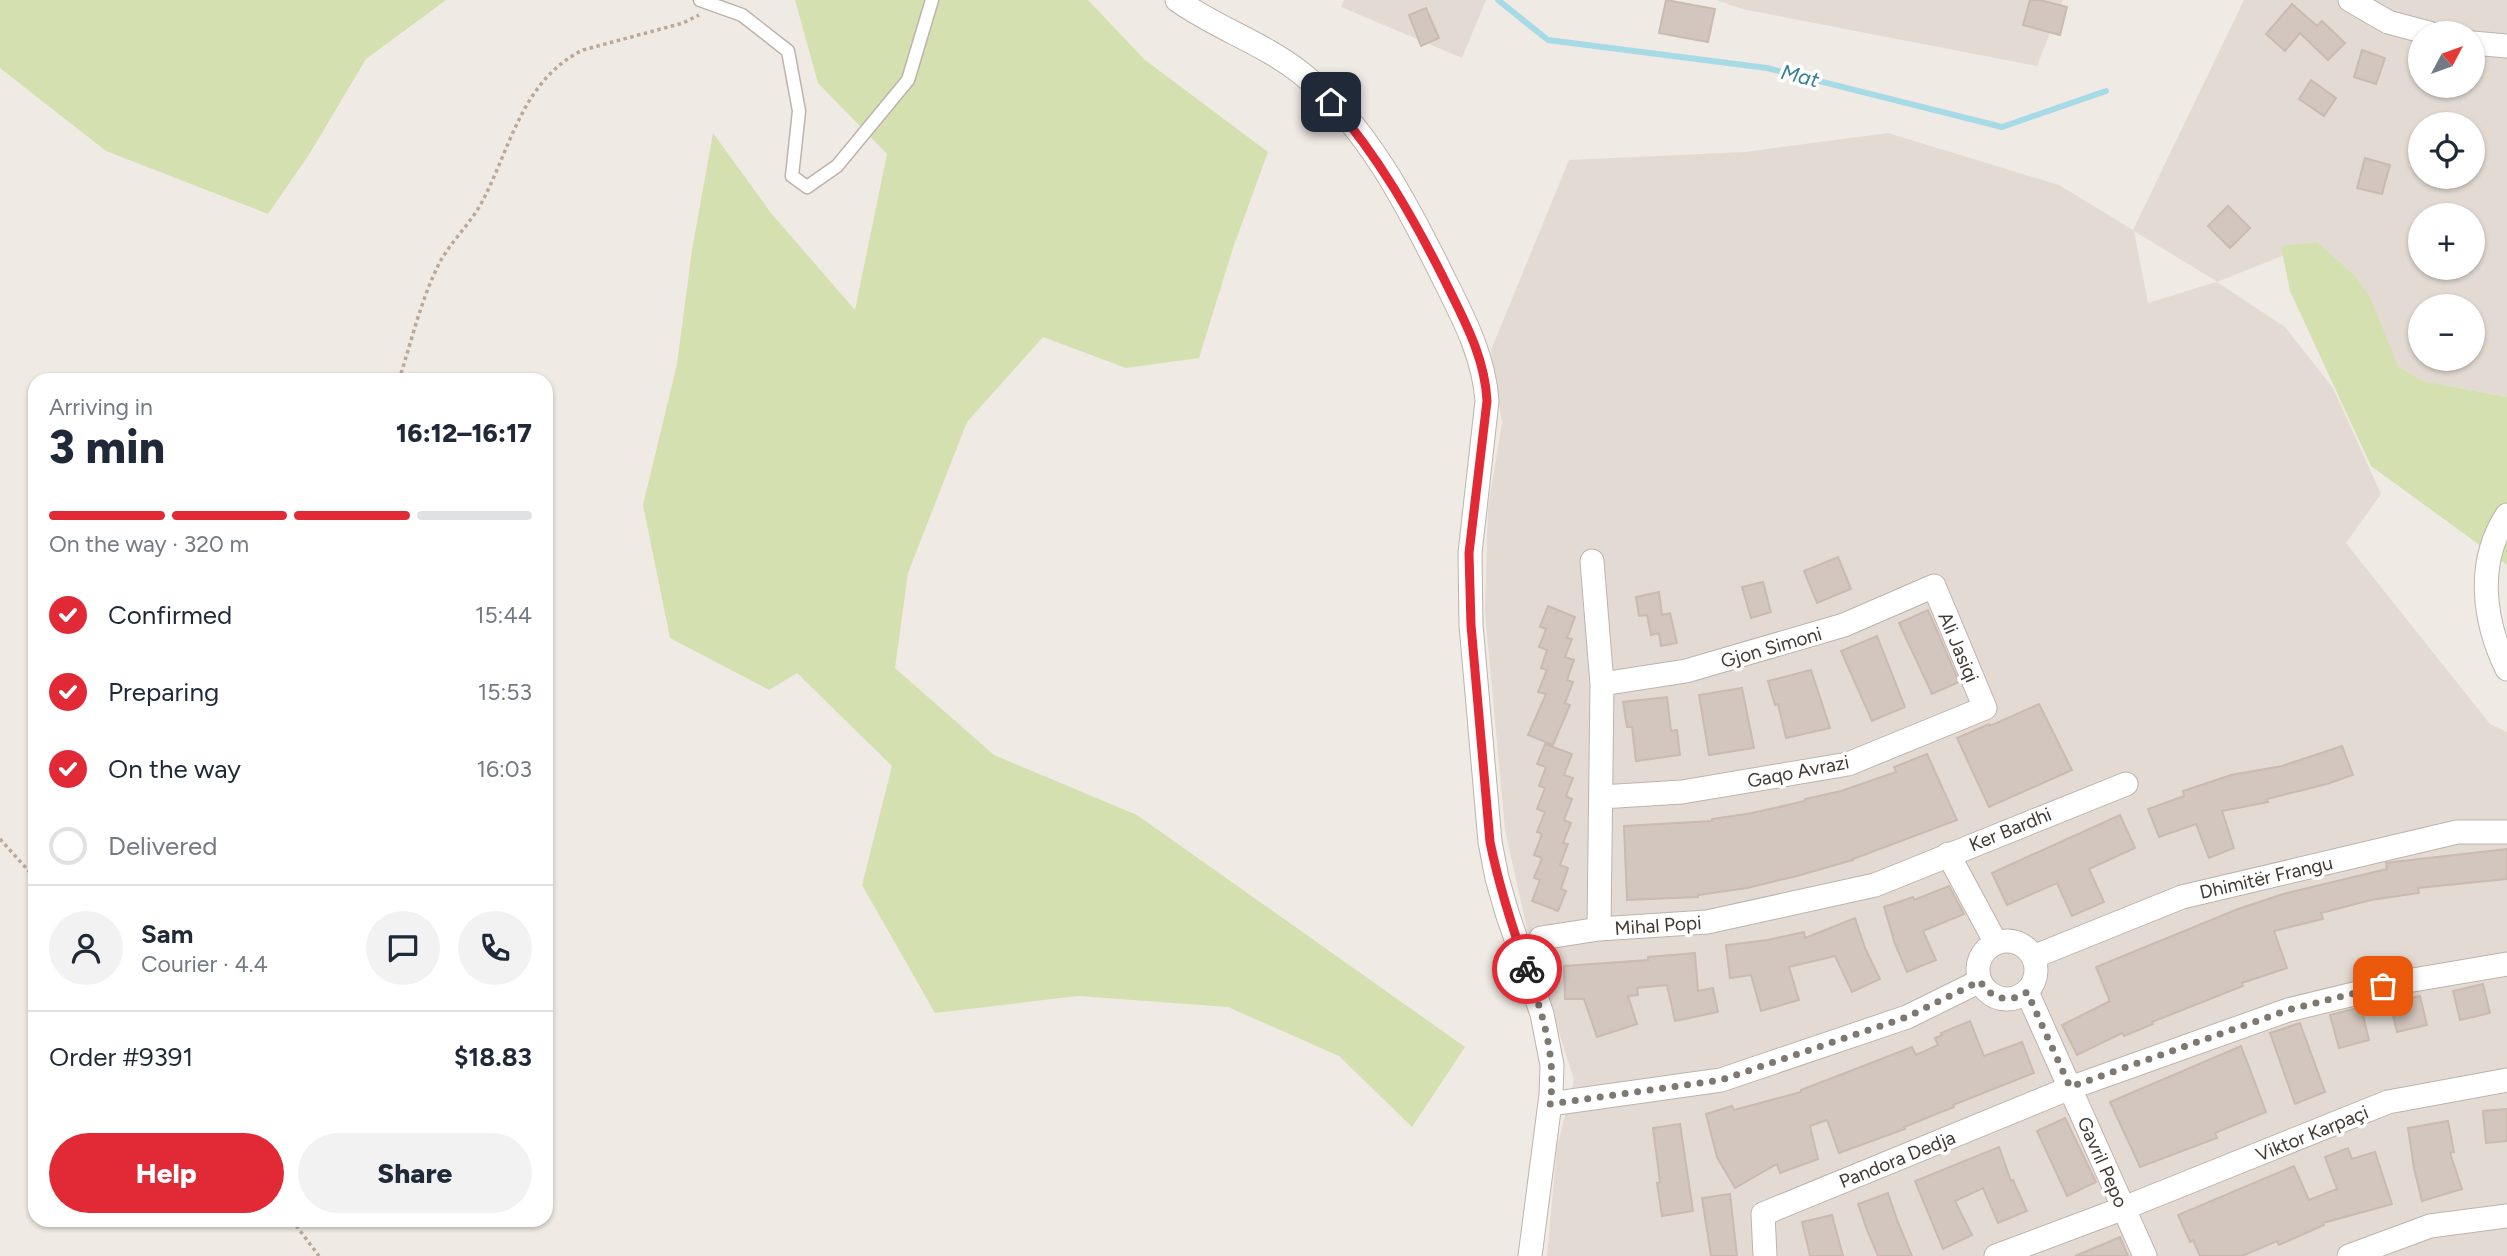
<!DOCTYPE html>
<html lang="en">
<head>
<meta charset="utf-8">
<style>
  body { margin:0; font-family:Figtree,sans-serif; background:#f2f2f3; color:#1f2937; height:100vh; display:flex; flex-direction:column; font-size:26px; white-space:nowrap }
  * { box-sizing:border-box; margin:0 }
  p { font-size:23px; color:#747a83 }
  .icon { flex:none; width:38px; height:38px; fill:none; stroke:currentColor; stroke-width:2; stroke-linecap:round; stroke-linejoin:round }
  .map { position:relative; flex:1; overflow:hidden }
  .details { position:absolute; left:28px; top:373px; width:525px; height:854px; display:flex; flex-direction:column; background:#fff; border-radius:21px; box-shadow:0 2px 5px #0004 }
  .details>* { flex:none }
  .needle { width:46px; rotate:49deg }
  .tools { position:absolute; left:2408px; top:21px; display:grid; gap:14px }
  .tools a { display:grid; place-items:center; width:77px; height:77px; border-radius:50%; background:#fff; box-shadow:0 2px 5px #0004; font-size:35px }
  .pin { position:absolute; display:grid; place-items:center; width:60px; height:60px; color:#fff; margin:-30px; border-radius:14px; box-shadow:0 4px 10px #0006 }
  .courier { position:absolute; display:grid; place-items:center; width:70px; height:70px; margin:-35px; border:5px solid #e12a36; border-radius:50%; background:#fff; color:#222; box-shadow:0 2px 9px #0007 }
  .summary em { font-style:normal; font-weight:800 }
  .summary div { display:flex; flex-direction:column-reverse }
  .summary { display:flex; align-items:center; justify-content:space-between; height:119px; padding:0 21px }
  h1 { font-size:46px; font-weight:800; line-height:52px }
  .bar { display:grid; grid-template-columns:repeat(4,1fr); gap:10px 7px; align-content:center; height:84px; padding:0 21px }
  .bar i { height:9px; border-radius:5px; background:#e0e1e3 }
  .bar .active { background:#e12a36 }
  .bar p { grid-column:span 4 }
  .line { display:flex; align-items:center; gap:18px; padding:0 21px; border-top:2px solid #e0e1e3 }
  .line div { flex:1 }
  .round { display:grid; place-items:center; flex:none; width:74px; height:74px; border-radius:37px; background:#f2f2f3 }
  ol { padding:0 21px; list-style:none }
  li { display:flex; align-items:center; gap:21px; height:77px }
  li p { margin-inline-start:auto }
  li .icon { padding:7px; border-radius:50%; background:#e12a36; color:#fff; stroke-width:4 }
  li:last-child { color:#747a83 }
  li i { width:38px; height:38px; border:4px solid #e0e1e3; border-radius:50% }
  .button { display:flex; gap:14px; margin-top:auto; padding:14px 21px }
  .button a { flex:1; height:80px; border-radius:42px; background:#e12a36; color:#fff; font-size:28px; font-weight:800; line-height:80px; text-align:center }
  .button a+a { background:#f2f2f3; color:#1f2937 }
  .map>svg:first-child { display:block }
  .residential { fill:#e3dbd3; fill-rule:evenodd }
  .green { fill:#d5e0b1 }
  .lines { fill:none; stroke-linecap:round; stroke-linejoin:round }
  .stream { stroke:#a7dae7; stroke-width:6 }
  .building { fill:#d3c6be; stroke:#cabaaf; stroke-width:2 }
  .service-casing { stroke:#bdb3ab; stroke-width:15 }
  .minor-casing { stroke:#bdb3ab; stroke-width:25 }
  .path { stroke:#baa99b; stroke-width:3.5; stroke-dasharray:3.5 3.5; stroke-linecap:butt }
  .service { stroke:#fff; stroke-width:12 }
  .minor { stroke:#fff; stroke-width:23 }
  .done { stroke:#7e7872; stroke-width:7; stroke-dasharray:0 12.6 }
  .route { stroke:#e12a36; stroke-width:9 }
  .labels { text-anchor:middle; stroke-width:7; stroke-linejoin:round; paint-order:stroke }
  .street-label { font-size:19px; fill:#413a35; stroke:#fff }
  .water-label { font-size:21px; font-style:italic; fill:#377f92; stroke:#fff }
</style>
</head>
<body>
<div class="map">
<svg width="2507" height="1256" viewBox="0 0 2507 1256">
  <rect width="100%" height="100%" fill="#f0eae4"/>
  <path class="residential" d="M1344,0h142l-24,58 -121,-51z
    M1716,0h347l-26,66 -295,-57z
    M2244,0h263v397l-84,-16 -25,-15 -81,-124 -100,40 68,45 48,61 48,106 -35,49 144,181 17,8v524h-960l10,-109 17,-67 -45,-142 -24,-108 -20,-218 3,-105 14,-84 -11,-73 78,-190 176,-8 143,-19 171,52 74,45zM2420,33h53v53h-53zM2420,124h53v53h-53zM2420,215h53v53h-53zM2134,231l82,50v1l-68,21zM2420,306h53v53h-53z"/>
  <path class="green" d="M0,0h446l-80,59 -56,94 -42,61 -162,-63 -106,-83z
    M795,0h293l57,60 123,92 -35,96 -34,110 -73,10 -83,-31 -76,85 -59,151 -13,95 99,87 143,60 328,232 -53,80 -73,-71 -111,-49 -150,-11 -143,17 -73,-128 30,-119 -95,-93 -28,17 -99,-52 -27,-133 34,-141 15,-114 21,-117 58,80 84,97 32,-156 -69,-71z
    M2317,242l38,34 15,21 28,69 25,15 84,16v168l-136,-99 -81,-175 -9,-45z"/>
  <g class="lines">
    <path class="stream" d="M1498,0l50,40 219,28 235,59 104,-36"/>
  </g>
  <path class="building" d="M1666,0l49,9 -7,33 -49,-9z
    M2030,0h10l27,7 -7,28 -37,-10z
    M2292,4l25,22 5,-5 23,22 -17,17 -28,-27 -15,18 -19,-17z
    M1426,8l13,30 -18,8 -12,-31z
    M2362,50l23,8 -9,26 -22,-7z
    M2311,80l25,18 -12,18 -25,-17z
    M2365,158l25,7 -8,29 -25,-6z
    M2228,206l22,22 -20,20 -22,-22z
    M1838,557l13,32 -34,14 -13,-32z
    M1763,582l8,30 -20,6 -9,-31z
    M1659,592l3,23 8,-2 7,30 -16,3 -2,-13 -8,2 -4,-20 -8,1 -3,-19z
    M1548,606l27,11 -8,21 5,1 -7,18 9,3 -7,20 6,2 -8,21 5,2 -17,40 -25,-10 18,-41 -8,-2 9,-22 -6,-2 6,-18 -8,-3 7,-18 -6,-2z
    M1928,610l31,72 -27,12 -33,-71z
    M1877,636l28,71 -33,14 -31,-70z
    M1811,670l19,58 -44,10 -8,-34 -3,1 -7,-24z
    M1742,688l12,60 -45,7 -10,-60z
    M1667,697l4,34 6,-1 3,25 -44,6 -4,-34h-5l-4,-25z
    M2039,704l33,66 -83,37 -32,-69 32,-14 1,2z
    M1545,744l27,10 -8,21 9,3 -7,18 6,3 -8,21 7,3 -8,20 5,1 -8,21 8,3 -7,21 5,2 -8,20 -26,-10 8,-21 -6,-2 8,-20 -8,-3 8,-21 -5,-2 8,-20 -8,-3 8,-21 -6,-2 7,-19 -9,-3z
    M2342,746l11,29 -26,9 -60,15 1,3 -46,9 12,37 -25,10 -13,-34 -37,13 -11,-28 36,-13 -1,-5 48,-16 51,-9z
    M1927,754l30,66 -104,39v1l-56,16 -50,12 -49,7v2l-71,3 -3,-74 88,-5v-2l40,-6 53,-12v-2l36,-8 55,-19 -2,-5z
    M2120,815l15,33 -46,21 15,33 -32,14 -15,-33 -50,22 -15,-32z
    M2507,849v30l-89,9 1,5 -48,7 -50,13 2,6 -49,12 13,37 -45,15 1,3 -91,36 1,2 -29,12 -2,-3 -45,22 -15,-30 48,-24 -14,-34 142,-58 45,-15 104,-25 -1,-6 7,-1z
    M1949,886l15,28 -41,17 13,29 -29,12 -12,-28 -11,-37 29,-10 1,3z
    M1855,918l10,30 15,31 -28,13 -17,-36 -46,11 10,33 -38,11 -10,-36 -21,3 -4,-33 42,-5 36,-8 1,6z
    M1695,953l3,38 15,-3 5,24 -43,9 -8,-36 -30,3 1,7 -10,1 9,28 -40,13 -13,-38h-19l-1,-33 84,-6v-3z
    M2483,984l7,29 -30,7 -7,-29z
    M2420,996l7,29 -30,7 -7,-29z
    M2361,1007l8,33 -30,8 -9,-33z
    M1970,1021l14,35 38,-14 12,31 -81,32 1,2 -50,20 1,2 -66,24 -12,-33 -17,6 8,33 -38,14 -3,-9 -42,24 -18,-31 -11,-43 26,-8 2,4 67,-18v-2l111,-43 4,8 22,-10 -3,-7 7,-3 -1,-2z
    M2300,1023l25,69 -30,12 -25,-71z
    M2241,1046l25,66 -51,21 2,5 -77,29 -30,-65z
    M2507,1109v32l-21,2 -3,-32z
    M2065,1118l31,64 -29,14 -30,-65z
    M2448,1121l6,31 -4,1 12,36 -40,12 -8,-33 -6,-40z
    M1680,1124l13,87 -31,5 -5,-33 3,-1 -7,-54z
    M1999,1147l12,34 2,-1 14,31 -29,12 -15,-35 -28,13 17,34 -29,14 -28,-68z
    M2348,1148l4,11 23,-7 17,52 -69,19 1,2 -45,20 -2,-4 -35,15h-42l-7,-16 -3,2 -12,-27 116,-49 15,34 28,-11 -12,-32z
    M1888,1193l9,27 15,36h-34l-11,-26 -9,-26z
    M1730,1194l7,62h-26l-9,-58z
    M1832,1215l11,41h-33l-8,-34z
    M2120,1237l8,19h-53z"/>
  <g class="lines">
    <g class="service-casing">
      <path id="service" d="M700,0l42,15 46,36 11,60 -7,65 15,11 30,-21 71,-86 24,-80"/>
    </g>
    <g class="minor-casing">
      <path id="minor" d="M1177,0c39,28 86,43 124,73 65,51 106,131 142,204 20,40 41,79 44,124l-17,152 1,72 19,217 7,36 10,35 35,101 10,51 -1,30 -21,161
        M2350,0l38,22 41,11
        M2473,43l34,3
        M2507,515c-31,47 -24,105 0,154
        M1592,561l10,123 -3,245
        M1601,797l81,-5 166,-28 137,-56 -51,-122 -90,39 -158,46 -84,13
        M1948,854l48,89
        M1541,938l58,-9 108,-7 168,-37 251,-101
        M1978 970a29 29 0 1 1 58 0a29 29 0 1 1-58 0Z
        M2033,957l149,-60 275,-65h50
        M2027,992l118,264
        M1550,1104l171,-24 186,-63 73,-36
        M1765,1256l-2,-42 307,-126 218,-78 119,-29 100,-17
        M1996,1256l128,-48 264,-106 119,-22
        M2349,1256l81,-30 77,-10"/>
    </g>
    <path class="path" d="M399,380c12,-37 21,-77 38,-112 11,-24 32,-42 45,-66 29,-55 40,-122 101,-152l100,-27 16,-8
      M0,839l35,39
      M292,1220l27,36"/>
    <use href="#service" class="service"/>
    <use href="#minor" class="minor"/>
  </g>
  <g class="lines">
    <path class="done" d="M1527,969c15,44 30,88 23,135l171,-24 186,-63 73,-36c11,18 29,23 47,11l43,95 218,-77 95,-24"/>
    <path class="route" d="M1331,102c47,54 82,115 114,179 19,39 40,76 42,120l-18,152 2,72 19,217c9,44 22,85 37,127"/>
  </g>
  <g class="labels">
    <g class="street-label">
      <text transform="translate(1771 647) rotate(-16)" y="7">Gjon Simoni</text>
      <text transform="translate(1959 647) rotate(67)" y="7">Ali Jasiqi</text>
      <text transform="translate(1798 771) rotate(-11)" y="7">Gaqo Avrazi</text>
      <text transform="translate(2010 829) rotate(-22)" y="7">Ker Bardhi</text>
      <text transform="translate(2266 877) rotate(-13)" y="7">Dhimitër Frangu</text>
      <text transform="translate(1658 925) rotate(-4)" y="7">Mihal Popi</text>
      <text transform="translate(2312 1133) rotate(-22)" y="7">Viktor Karpaçi</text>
      <text transform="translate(1897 1159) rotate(-22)" y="7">Pandora Dedja</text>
      <text transform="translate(2103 1162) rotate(66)" y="7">Gavril Pepo</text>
    </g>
    <g class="water-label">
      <text transform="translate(1800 76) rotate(14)" y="7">Mat</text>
    </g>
  </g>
</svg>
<div class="tools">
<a><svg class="needle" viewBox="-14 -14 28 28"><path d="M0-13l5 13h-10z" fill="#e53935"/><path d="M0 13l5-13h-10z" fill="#747a83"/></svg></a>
<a><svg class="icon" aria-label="locate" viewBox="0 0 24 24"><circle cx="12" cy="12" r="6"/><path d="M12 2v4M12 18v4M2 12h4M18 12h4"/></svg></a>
<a>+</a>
<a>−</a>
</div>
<div class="pin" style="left:2383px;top:986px;background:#ea580c"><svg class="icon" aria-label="bag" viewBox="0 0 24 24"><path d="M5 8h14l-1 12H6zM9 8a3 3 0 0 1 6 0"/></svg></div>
<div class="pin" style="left:1331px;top:102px;background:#1f2937"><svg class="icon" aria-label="home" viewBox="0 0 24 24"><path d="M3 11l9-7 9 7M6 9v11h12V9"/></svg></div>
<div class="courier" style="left:1527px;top:969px"><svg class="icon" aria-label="bike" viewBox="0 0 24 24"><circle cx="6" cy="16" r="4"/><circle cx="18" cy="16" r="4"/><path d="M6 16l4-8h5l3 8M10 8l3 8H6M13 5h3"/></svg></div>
<section class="details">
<div class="summary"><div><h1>3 min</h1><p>Arriving in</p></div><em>16:12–16:17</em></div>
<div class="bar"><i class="active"></i><i class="active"></i><i class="active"></i><i></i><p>On the way · 320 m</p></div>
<ol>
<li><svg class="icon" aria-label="check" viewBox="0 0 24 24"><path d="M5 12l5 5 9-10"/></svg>Confirmed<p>15:44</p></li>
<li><svg class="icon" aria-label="check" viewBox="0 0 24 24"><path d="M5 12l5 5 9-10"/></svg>Preparing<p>15:53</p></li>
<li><svg class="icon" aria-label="check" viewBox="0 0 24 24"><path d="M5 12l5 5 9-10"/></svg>On the way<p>16:03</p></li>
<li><i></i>Delivered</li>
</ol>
<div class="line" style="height:126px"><a class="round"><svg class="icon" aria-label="person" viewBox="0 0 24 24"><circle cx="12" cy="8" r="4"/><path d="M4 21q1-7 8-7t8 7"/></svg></a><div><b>Sam</b><p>Courier · 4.4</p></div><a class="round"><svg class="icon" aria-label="chat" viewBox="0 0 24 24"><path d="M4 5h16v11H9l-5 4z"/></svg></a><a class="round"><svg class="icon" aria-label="phone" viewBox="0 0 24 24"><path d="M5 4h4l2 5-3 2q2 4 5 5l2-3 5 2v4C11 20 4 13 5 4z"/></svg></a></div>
<div class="line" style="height:91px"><div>Order #9391</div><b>$18.83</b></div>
<div class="button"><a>Help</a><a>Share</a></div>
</section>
</div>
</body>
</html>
